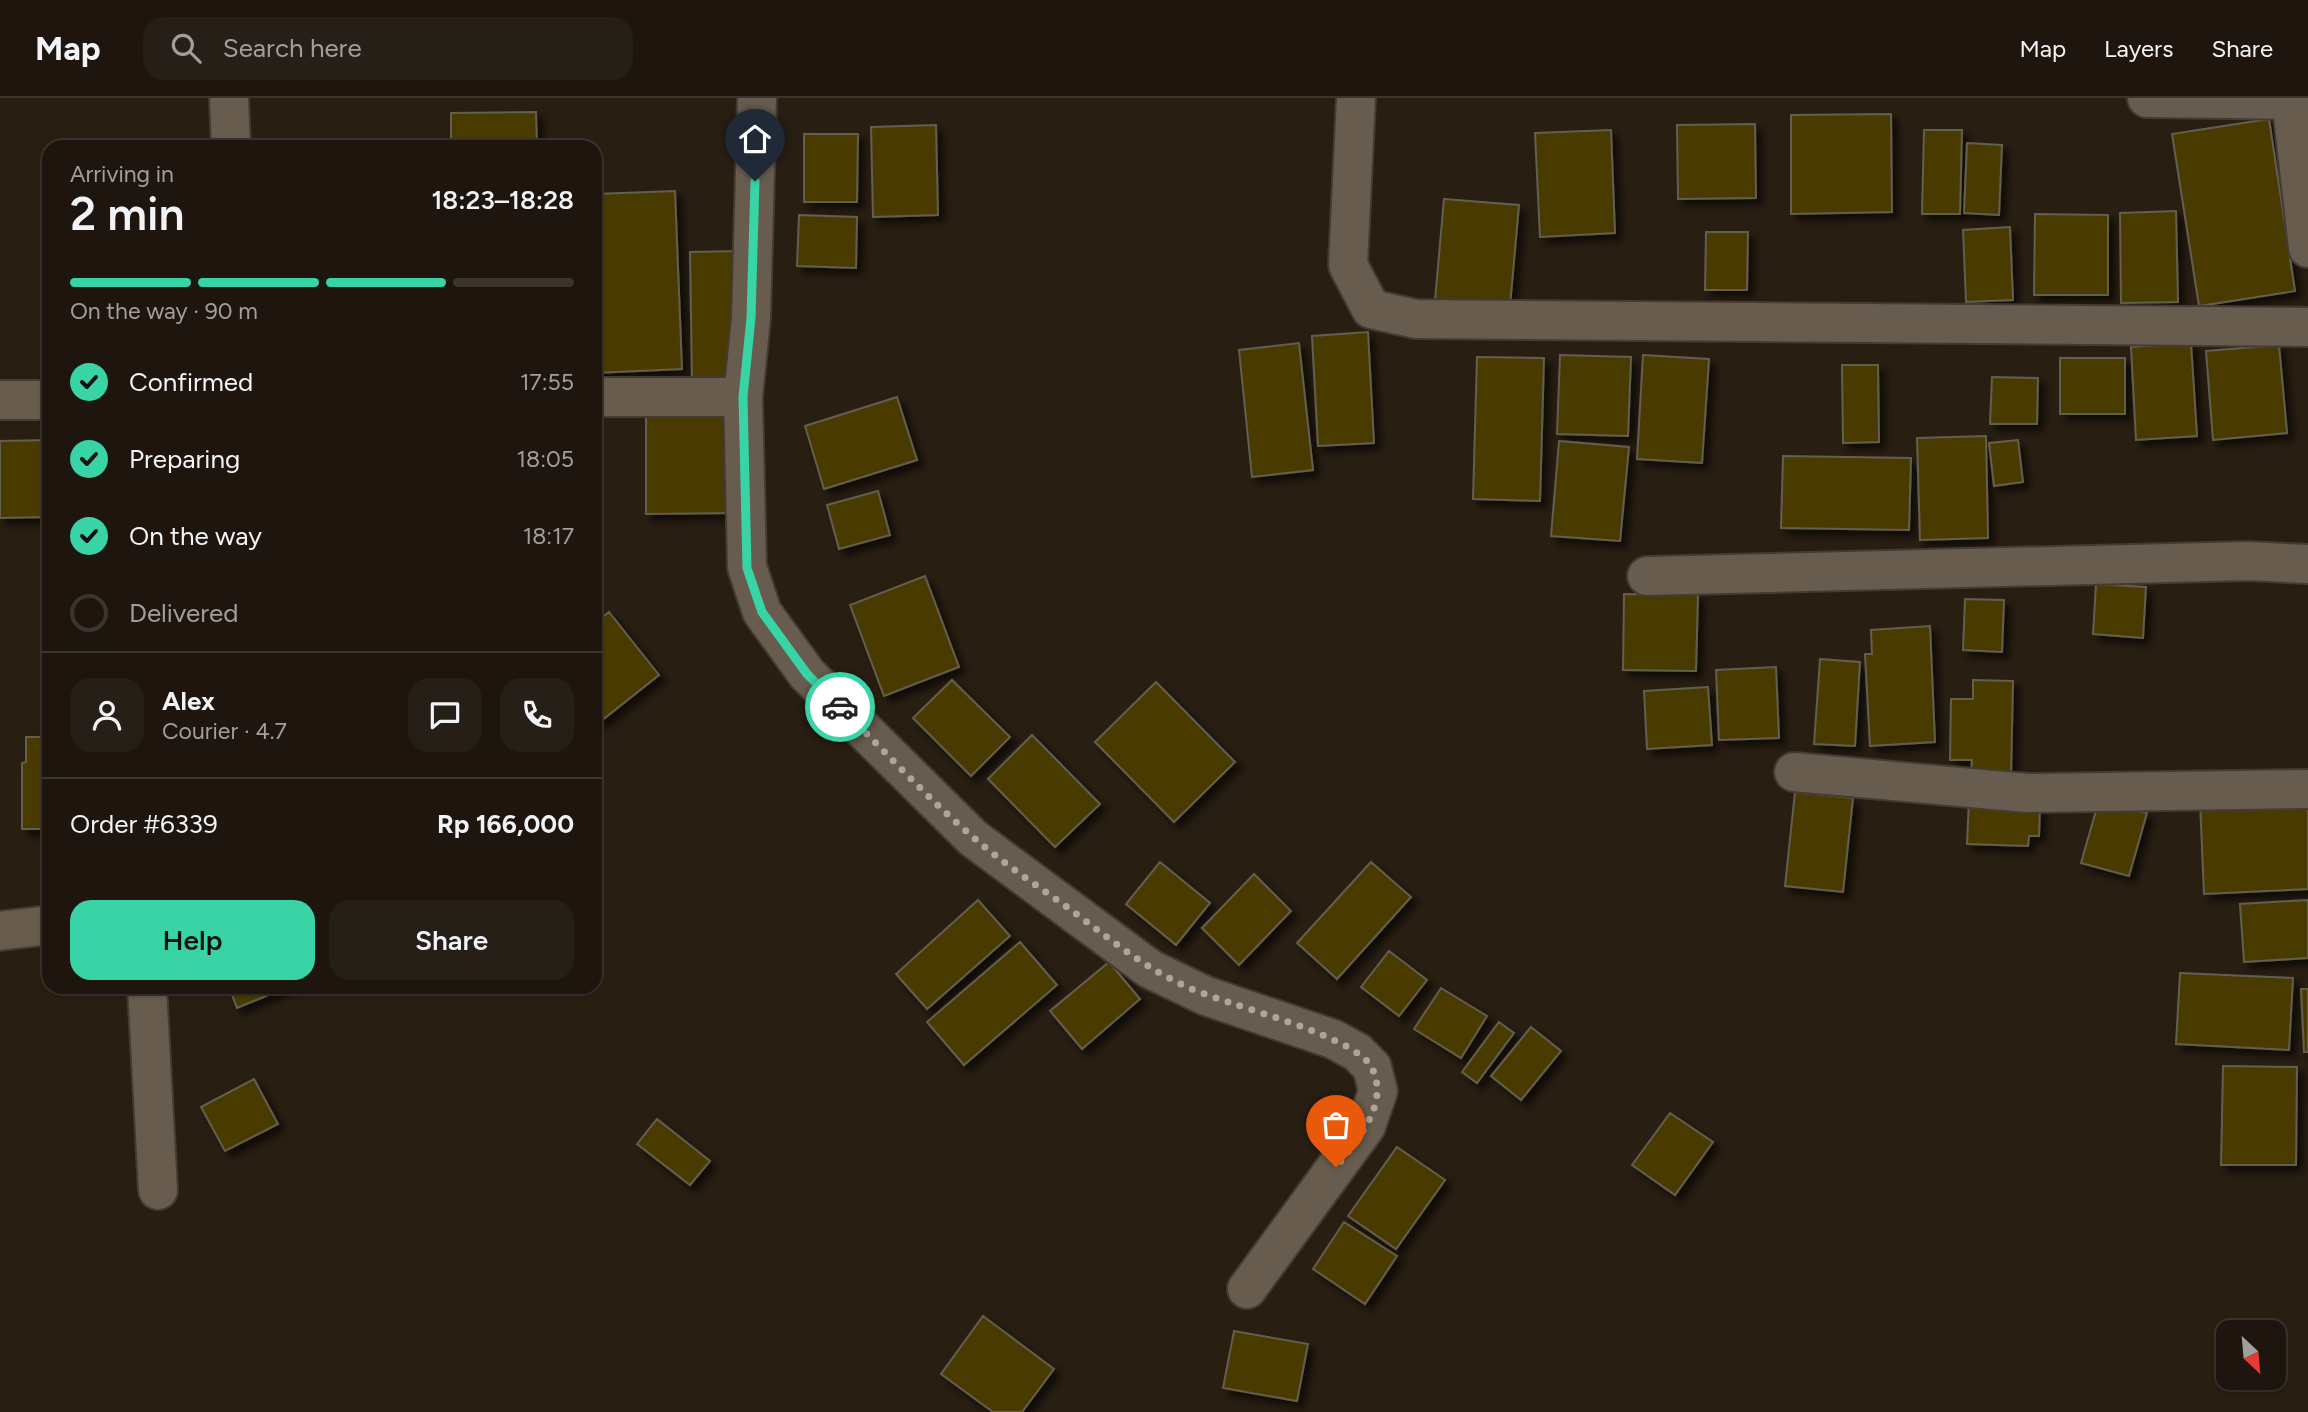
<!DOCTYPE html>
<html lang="en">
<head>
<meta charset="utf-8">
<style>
  body { margin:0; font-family:Figtree,sans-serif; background:#261f17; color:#f1f3f6; height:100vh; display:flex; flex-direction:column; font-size:26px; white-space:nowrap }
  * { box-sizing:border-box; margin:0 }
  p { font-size:23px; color:#a19f9e }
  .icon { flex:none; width:38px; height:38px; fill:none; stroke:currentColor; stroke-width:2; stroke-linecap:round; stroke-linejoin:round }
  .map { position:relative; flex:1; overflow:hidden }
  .details { position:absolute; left:42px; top:42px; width:560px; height:854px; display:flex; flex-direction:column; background:#1e160e; border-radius:21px; box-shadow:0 2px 5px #0004,0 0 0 2px #3c352e }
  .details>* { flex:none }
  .needle { width:46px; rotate:154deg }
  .controls { position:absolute; left:2216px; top:1222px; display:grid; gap:14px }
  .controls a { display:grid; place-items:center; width:70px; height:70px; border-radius:14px; background:#1e160e; box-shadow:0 2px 5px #0004,0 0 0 2px #3c352e; font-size:35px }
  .pin { position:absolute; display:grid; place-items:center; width:60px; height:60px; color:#fff; margin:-72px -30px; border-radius:50% 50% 50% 0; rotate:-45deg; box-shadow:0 0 7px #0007 }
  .pin .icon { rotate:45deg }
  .courier { position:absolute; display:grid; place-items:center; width:70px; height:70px; margin:-35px; border:5px solid #38d4a6; border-radius:50%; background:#fff; color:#222; box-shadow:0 2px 9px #0007 }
  .headline em { font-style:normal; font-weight:600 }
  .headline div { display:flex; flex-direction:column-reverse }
  .headline { display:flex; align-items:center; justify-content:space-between; height:119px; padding:0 28px }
  h1 { font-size:46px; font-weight:600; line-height:52px }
  .bar { display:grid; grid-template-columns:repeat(4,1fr); gap:10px 7px; align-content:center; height:84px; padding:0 28px }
  .bar i { height:9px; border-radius:5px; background:#3c352e }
  .bar .selected { background:#38d4a6 }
  .bar p { grid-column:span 4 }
  .line { display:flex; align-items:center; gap:18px; padding:0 28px; border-top:2px solid #3c352e }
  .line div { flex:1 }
  .round { display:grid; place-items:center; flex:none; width:74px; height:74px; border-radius:21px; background:#261f17 }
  ol { padding:0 28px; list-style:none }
  li { display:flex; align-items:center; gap:21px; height:77px }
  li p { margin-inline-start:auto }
  li .icon { padding:7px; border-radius:50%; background:#38d4a6; color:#111; stroke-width:4 }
  li:last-child { color:#a19f9e }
  li i { width:38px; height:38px; border:4px solid #3c352e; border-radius:50% }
  .primary-button { display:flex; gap:14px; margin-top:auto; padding:14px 28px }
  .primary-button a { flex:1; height:80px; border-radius:21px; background:#38d4a6; color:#111; font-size:28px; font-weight:600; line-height:80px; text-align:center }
  .primary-button a+a { background:#261f17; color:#f1f3f6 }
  header { display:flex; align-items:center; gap:42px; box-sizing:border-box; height:98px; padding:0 35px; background:#1e160e; border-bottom:2px solid #3c352e }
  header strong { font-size:33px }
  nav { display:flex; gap:38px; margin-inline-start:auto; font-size:24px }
  .search { width:490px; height:63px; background:#261f17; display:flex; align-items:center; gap:18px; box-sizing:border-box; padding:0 24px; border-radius:21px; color:#a19f9e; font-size:26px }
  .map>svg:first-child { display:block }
  .building { fill:#4a3a06; stroke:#645e4e; stroke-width:2; filter:url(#shadow) }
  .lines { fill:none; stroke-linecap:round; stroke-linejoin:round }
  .street-casing { stroke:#433b34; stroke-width:42 }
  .street { stroke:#675c4e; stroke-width:38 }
  .done { stroke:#aea69c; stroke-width:7; stroke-dasharray:0 12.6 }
  .route { stroke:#38d4a6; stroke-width:9 }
</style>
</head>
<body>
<header>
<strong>Map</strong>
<div class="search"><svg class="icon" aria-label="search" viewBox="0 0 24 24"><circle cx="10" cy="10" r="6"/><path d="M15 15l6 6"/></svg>Search here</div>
<nav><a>Map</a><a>Layers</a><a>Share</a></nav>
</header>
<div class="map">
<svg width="2308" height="1314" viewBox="0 0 2308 1314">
  <defs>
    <filter id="shadow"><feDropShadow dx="6" dy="6" stdDeviation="3.5" flood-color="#0009"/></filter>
  </defs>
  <rect width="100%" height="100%" fill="#281e12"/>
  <path class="building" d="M536,14l1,35h-86v-34z
    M1891,16l1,98 -101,2v-99z
    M2269,21l26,172 -96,15 -27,-172z
    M1755,26l1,74 -78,1 -1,-74z
    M936,27l2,90 -65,2 -2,-90z
    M1611,32l4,103 -75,4 -5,-104z
    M1924,32h38l-2,84h-38z
    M804,36h54l-1,68h-53z
    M1967,45l35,2 -3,70 -35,-2z
    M675,93l7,178 -87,4v-179z
    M1444,101l75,6 -9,101 -75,-6z
    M2176,113l2,91 -57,1 -1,-90z
    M2035,116l73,1v80h-74z
    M799,117l58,2 -1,51 -59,-2z
    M2010,129l3,73 -47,2 -3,-72z
    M1706,134h42l-1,58h-42z
    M738,153l1,127 -47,1 -2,-127z
    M1368,234l6,111 -56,3 -6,-110z
    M1299,245l14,127 -61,7 -13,-127z
    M2191,245l6,93 -61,4 -5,-93z
    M2279,247l8,88 -74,7 -7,-89z
    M1560,257l71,2 -3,79 -71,-2z
    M1643,257l66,4 -7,104 -65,-4z
    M1477,259l67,1 -4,143 -67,-2z
    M2060,260h65v56h-65z
    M1842,267h36l1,77 -36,1z
    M1992,279l46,1 -1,46h-47z
    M897,299l20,63 -93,29 -19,-63z
    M735,313v102l-89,1v-102z
    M1986,338l2,102 -68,2 -3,-102z
    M49,342v77l-49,1v-77z
    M2018,342l5,42 -29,4 -5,-43z
    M1559,343l70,6 -9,94 -69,-5z
    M1783,358l128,2 -2,72 -128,-2z
    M878,393l12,44 -51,14 -12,-44z
    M925,478l34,91 -75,29 -34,-91z
    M2096,486l50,3 -3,51 -50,-4z
    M1624,496l74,1 -2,76 -73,-1z
    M1965,501l39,1 -2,52 -39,-2z
    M609,514l50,63 -58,46 -6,-7v-91z
    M1930,528l5,116 -65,4 -5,-92h7l-1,-24z
    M1820,561l40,3 -5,84 -41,-2z
    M1776,569l3,71 -60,2 -3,-70z
    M952,582l58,57 -39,39 -58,-58z
    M1973,582l40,1 -2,95 -40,-1 1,-15h-22l1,-61h22z
    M1156,584l79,80 -61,60 -79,-80z
    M1708,589l4,58 -65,4 -3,-58z
    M1032,637l68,69 -45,43 -67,-68z
    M26,639h23v92h-27v-66l4,-1z
    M1795,694l58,6 -10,94 -58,-6z
    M2308,698v93l-104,5 -4,-93z
    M1969,701l71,7 -1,30h-10l-1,10 -61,-2z
    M2099,702l48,13 -18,63 -48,-13z
    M1160,764l50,41 -34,42 -50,-41z
    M1371,764l40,35 -74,82 -40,-36z
    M1254,776l37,37 -52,54 -37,-37z
    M978,802l32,36 -83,73 -31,-35z
    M2308,802v58l-64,4 -4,-58z
    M1020,844l37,43 -93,80 -37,-43z
    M1389,853l38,29 -28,36 -38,-29z
    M1109,864l31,37 -58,50 -32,-38z
    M2180,875l113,5 -4,72 -113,-6z
    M229,889h59l-51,21z
    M1441,890l46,28 -26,42 -47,-29z
    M2301,891h7v63h-4z
    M1499,924l15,11 -37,50 -15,-11z
    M1531,929l30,24 -40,49 -30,-24z
    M2223,968l74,1 -1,98h-75z
    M254,981l24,45 -53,27 -24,-44z
    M1670,1015l43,29 -38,53 -43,-30z
    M657,1021l53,42 -20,24 -53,-41z
    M1397,1049l48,33 -49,69 -48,-33z
    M1344,1124l53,34 -32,48 -52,-35z
    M983,1218l71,53 -32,43h-29l-52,-38z
    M1234,1233l74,13 -11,57 -74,-13z"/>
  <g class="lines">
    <g class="street-casing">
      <path id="street" d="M229,0l2,49
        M757,0l-6,220 -8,79 4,170 15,45 45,62 166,164 177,131 56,27 127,43 24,13 15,15 6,24 -12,35 -119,163
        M1356,0l-8,167 23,44 45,10 892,8
        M2147,0l161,2
        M2291,0l17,150
        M595,299h148
        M0,302h49
        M1647,478l601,-15 60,3
        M1794,674l233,21 281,-4
        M0,833l49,-6
        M147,889l11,203"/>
    </g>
    <use href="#street" class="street"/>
  </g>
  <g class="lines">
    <path class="done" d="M840,609c44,43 86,90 133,130 32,28 68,51 102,76 36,27 69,54 110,73 39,19 170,48 187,82 18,37 -15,71 -36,99"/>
    <path class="route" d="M755,83l-4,137 -8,79 4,171 15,44 45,62 33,33"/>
  </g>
</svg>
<div class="controls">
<a><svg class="needle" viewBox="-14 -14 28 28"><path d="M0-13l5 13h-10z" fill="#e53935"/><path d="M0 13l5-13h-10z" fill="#a19f9e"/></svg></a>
</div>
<div class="pin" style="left:1336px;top:1069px;background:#ea580c"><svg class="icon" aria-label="bag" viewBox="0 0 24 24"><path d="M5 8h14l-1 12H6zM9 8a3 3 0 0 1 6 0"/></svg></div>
<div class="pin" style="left:755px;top:83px;background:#1f2937"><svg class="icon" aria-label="home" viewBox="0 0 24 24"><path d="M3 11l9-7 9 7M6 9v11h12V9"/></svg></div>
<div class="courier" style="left:840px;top:609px"><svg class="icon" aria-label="car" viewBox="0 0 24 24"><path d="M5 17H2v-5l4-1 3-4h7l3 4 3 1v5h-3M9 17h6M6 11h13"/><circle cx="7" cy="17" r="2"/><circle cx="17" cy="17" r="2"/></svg></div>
<section class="details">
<div class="headline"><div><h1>2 min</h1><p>Arriving in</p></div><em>18:23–18:28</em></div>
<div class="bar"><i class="selected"></i><i class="selected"></i><i class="selected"></i><i></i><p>On the way · 90 m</p></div>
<ol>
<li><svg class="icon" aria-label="check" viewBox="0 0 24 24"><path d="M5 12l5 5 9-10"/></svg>Confirmed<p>17:55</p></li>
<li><svg class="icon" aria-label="check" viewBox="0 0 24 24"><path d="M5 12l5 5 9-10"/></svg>Preparing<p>18:05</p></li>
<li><svg class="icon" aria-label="check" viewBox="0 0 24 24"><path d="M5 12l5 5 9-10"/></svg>On the way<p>18:17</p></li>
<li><i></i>Delivered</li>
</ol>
<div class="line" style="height:126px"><a class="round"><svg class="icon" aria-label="person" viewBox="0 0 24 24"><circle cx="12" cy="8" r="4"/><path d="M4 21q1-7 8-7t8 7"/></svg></a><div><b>Alex</b><p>Courier · 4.7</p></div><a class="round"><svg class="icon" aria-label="chat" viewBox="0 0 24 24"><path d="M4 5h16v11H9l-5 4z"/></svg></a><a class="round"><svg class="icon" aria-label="phone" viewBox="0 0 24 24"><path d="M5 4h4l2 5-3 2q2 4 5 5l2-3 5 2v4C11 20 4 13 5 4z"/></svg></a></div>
<div class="line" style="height:91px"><div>Order #6339</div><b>Rp 166,000</b></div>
<div class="primary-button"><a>Help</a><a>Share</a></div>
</section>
</div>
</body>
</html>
